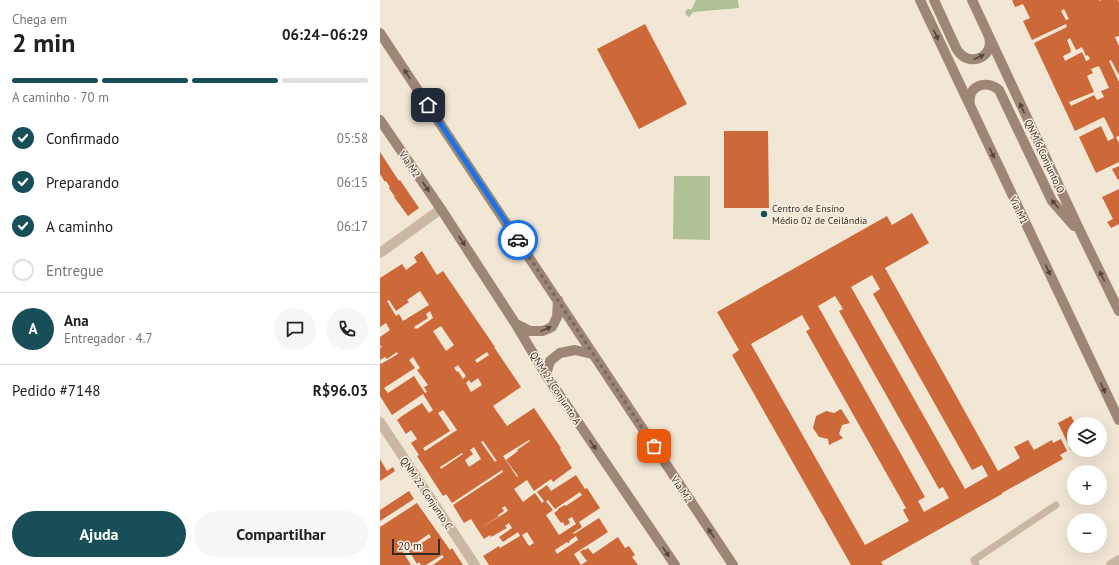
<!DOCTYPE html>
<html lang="pt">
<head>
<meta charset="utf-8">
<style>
  body { margin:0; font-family:"PT Sans",sans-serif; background:#f6f6f6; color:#222; height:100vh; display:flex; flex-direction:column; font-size:15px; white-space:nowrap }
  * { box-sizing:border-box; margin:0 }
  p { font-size:13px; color:#767676 }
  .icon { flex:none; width:22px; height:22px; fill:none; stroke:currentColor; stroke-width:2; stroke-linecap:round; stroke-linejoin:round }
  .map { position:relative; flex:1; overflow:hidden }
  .drawer { display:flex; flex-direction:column; background:#fff; width:380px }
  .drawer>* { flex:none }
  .tools { position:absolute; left:687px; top:417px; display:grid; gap:8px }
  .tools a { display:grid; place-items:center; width:40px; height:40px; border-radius:50%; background:#fff; box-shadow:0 4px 16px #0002; font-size:20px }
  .scale { position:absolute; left:12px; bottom:10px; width:48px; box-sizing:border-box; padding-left:4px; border:2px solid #342a24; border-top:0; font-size:11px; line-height:14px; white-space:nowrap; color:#342a24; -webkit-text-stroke:3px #faf0e1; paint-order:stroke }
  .pin { position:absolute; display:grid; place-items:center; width:34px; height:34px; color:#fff; margin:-17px; border-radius:8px; box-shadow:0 2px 6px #0006 }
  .courier { position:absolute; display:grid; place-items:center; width:40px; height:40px; margin:-20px; border:3px solid #1a73e8; border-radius:50%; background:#fff; color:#222; box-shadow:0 1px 5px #0007 }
  .headline em { font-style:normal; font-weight:800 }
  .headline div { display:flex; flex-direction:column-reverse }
  .headline { display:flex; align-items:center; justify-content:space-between; height:68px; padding:0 12px }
  h1 { font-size:26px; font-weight:800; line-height:30px }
  .bar { display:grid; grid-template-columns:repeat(4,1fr); gap:6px 4px; align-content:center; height:48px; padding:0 12px }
  .bar i { height:5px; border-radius:3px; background:#e0e0e0 }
  .bar .active { background:#184e57 }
  .bar p { grid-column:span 4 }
  .line { display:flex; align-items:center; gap:10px; padding:0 12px; border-top:1px solid #e0e0e0 }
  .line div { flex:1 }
  .round { display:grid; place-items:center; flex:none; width:42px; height:42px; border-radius:21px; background:#f6f6f6 }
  ol { padding:0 12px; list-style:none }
  li { display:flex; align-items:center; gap:12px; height:44px }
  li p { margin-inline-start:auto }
  li .icon { padding:4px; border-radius:50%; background:#184e57; color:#fff; stroke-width:4 }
  li:last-child { color:#767676 }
  li i { width:22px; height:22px; border:2px solid #e0e0e0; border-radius:50% }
  .primary-button { display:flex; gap:8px; margin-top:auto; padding:8px 12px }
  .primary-button a { flex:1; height:46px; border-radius:24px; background:#184e57; color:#fff; font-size:16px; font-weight:800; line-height:46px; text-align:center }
  .primary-button a+a { background:#f6f6f6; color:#222 }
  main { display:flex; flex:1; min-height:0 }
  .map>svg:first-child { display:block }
  .green { fill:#afc195 }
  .building { fill:#cd6839; fill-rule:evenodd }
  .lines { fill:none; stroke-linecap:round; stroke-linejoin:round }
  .service { stroke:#cab7a1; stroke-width:7 }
  .minor { stroke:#cab7a1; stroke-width:10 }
  .secondary { stroke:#9d8673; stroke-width:10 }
  .oneway { fill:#54463c }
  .done { stroke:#766c62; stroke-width:4; stroke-dasharray:0 7.2 }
  .route { stroke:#1a73e8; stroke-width:5 }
  .poi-dot { fill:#184e57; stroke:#faf0e1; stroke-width:1.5 }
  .labels { text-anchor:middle; stroke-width:3; stroke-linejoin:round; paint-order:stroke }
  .street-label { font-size:10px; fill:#342a24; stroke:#faf0e1 }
  .poi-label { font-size:10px; fill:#342a24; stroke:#faf0e1; text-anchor:start }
</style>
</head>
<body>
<main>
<section class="drawer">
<div class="headline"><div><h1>2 min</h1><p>Chega em</p></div><em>06:24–06:29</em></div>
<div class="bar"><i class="active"></i><i class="active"></i><i class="active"></i><i></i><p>A caminho · 70 m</p></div>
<ol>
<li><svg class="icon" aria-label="check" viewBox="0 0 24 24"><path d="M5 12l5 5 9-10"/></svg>Confirmado<p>05:58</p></li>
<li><svg class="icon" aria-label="check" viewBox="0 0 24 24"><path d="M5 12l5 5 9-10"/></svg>Preparando<p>06:15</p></li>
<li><svg class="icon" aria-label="check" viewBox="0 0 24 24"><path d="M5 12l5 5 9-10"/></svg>A caminho<p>06:17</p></li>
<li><i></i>Entregue</li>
</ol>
<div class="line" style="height:72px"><b class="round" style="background:#184e57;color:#fff">A</b><div><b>Ana</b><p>Entregador · 4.7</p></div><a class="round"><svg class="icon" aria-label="chat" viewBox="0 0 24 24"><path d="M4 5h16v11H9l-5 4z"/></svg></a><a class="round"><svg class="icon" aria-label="phone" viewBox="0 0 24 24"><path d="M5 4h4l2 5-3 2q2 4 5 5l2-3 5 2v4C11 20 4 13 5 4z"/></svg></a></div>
<div class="line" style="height:52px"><div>Pedido #7148</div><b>R$96.03</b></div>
<div class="primary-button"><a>Ajuda</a><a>Compartilhar</a></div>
</section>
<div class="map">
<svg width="739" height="565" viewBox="0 0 739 565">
  <rect width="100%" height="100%" fill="#f2e7d5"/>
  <path class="green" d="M316,0h42l1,8 -46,4 -3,4 -2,1 -3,-4 1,-3 3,-1 2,1z
    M294,176h36v64l-37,-1z"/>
  <path class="building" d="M632,0h87l1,1 1,-1h18l-1,1 1,1v34l-4,1 4,9v29l-8,-15 -2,1 10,21v54l-3,1 3,6v19l-23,11 -17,-36 22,-11 7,15 6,-3 -1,-3 -9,-18 -29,14 -41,-88 33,-16 -1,-3 -34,16 -9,-19 7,-3 -7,-14 -8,3zM684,9l5,10 -3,1 -5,-9zM690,38l6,12 6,-3 4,9 2,-1 2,4 -4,2 -4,-9 -17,9 -2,-5 8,-4 -1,-2h1l-4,-10zM719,66l10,22 -8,3 3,6 -7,3 -3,-5 -23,11 -2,-4 25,-10 -7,-16 6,-3 -2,-4z
    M265,24l42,80 -48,25 -42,-80z
    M344,131h44l1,77h-45z
    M0,152l15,23 4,6 1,-1 19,28 -11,8 -14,-19h1l-6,-9 1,-1 -4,-6 -1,1 -5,-8z
    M739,166v13l-1,1 -6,-11z
    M739,189v35l-8,4 -4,-6 6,-3 -11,-22z
    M532,213l17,30 -44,25 113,203 22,-13 -6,-11 14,-7 6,10 18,-10 1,3 8,-4 6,12 -7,4 3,4 -61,34v1l-121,68 2,3h-32l-119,-210 7,-5 -22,-38 170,-96 5,9zM492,275l8,14 -7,5 99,176 10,-5 6,11 -23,13 -114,-202zM455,296l8,13 -4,2 100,178 4,-2 6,11 -25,14 -6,-11 7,-4 -107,-191zM422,315l8,14 -4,2 100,177 -3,2 6,11 -44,24 -114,-201z
    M42,251l15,24 6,-4 52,76h-1l27,40 -28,19 14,20 27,-18 27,40 -1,1 12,19 -19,14 -2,-3 -17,12 -7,-11 -13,9 9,13 12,-9 7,10 2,-2 -7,-9 10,-7 4,6 25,-16 9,14 2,-1 13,20 -21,14 3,5 -9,6 1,1 25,-16 9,14 -34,22 7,11 6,-4 -7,-9 4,-3 1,1 3,-2 5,6 25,-17 7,11 4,-2 6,9 -3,2 6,8h-149l-6,-9 16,-10 1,2 20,-12 -2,-4 -15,10 -4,-5 13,-9 -3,-5 -4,3 2,2 -16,9 -1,-2 -6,4 -6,-9 30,-19 -3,-5 -3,2 2,3 -6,4 1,1 -21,14 -7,-11 -7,4 -11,-18 50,-33 -1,-2 -50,33 -6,-9 -3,2 -26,-40 2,-1 -8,-12 6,-4 -6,-9 -5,4 -9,-14 5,-4 20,-13 7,10 4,-3 -10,-16 -31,21 -12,-19v-34l1,2 17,-10 -1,-2 -10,7 -2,-2 -5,3v-12l2,-1 -2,-2v-8l10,-7 -4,-7 -6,4v-49l22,-14 4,6 11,-8 -3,-5zM40,291l9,14 -26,16 -4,-7 -3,2 -9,-15 2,-1 7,11 13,-9 -2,-2zM50,311l3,7 -16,11 -1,-1 -1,1 -1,-2 14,-9 -2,-4zM61,326l13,19 -8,6 -13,-20zM107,352l2,3 -12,8 -2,-3zM33,357l7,11 -3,2 11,15 -4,2 3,5 -2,1 -11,-17 -26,17 -4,-5 31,-20 -6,-8zM78,365l8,11 -3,3 -5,-8 -1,1 -3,-4zM98,378l4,7 -11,7 -5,-9 3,-3 2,3zM63,410l14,20 -32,21 -2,-3 27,-17 -12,-18zM149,440l1,1 -13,9 1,1 -12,9 12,16 -1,1 -14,-21zM103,441l14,20h-1l-1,1 -14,-20zM94,447l7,12 -12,8 -4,-7 8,-6 -3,-4zM82,453l1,1 -22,15 -1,-2zM200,492l2,3 -16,11 -1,-1 -7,4v1l-4,3 7,10 2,-1 2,4 5,-3 -2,-4 4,-2 4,7 -17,11 -13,-20 7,-5 -7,-9 2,-1 7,9zM147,532l7,11 -5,3 -7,-11zM196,536l2,4 -21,14 -2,-4 12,-8 1,1 2,-1 -1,-1z
    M461,409l9,14 -8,2 -3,9 4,4 -14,7 -1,-6 -9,-2 -6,-9 3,-12 10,-5 8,2z
    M691,416l4,8 -1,24 -3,2 -13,-27z
    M0,459l7,12 6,-4 2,4 -15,10z
    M29,491l5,8 -34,22v-11z
    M37,503l33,47 2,-2 11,17h-30l11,-8 -2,-2 -16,10h-5l-2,-3 -2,2 -8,-13 22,-14 -2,-3 -26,18 8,13h-31v-38z"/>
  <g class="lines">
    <path class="service" d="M596,565l-2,-5 82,-55"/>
    <path class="minor" d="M0,253l61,-44
      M0,422l95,143
      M731,565l8,-5"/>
    <path class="secondary" d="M540,0l199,420
      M554,0l22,48c11,21 39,10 33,-11
      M592,0l109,233 38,78
      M0,33l353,532
      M590,105c-3,-19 15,-26 29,-15l53,111 22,25
      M0,120l61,89 74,114 31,52 129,190
      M136,324l14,7h13l9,-4 5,-10 1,-17
      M166,375l4,-14 10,-8 15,-3 17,4"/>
  </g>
  <defs><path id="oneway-solid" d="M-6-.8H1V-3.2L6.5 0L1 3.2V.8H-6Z"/></defs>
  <g class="oneway">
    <use href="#oneway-solid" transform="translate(556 35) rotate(65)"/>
    <use href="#oneway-solid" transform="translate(599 57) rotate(-24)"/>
    <use href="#oneway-solid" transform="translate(27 74) rotate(-124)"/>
    <use href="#oneway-solid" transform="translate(642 108) rotate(-115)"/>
    <use href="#oneway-solid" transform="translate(612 153) rotate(65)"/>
    <use href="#oneway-solid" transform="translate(46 187) rotate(56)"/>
    <use href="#oneway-solid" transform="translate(675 204) rotate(-130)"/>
    <use href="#oneway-solid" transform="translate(82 241) rotate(57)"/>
    <use href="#oneway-solid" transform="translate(668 270) rotate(65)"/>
    <use href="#oneway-solid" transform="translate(722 276) rotate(-116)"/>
    <use href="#oneway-solid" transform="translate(166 329) rotate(-24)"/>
    <use href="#oneway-solid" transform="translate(723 388) rotate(65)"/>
    <use href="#oneway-solid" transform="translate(213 445) rotate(56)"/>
    <use href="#oneway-solid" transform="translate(331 533) rotate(-124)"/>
    <use href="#oneway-solid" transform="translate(286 552) rotate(56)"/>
  </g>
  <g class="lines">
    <path class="done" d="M138,240l136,206"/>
    <path class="route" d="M48,105l90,135"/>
  </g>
  <circle class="poi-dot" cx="384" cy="214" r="4"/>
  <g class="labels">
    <g class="street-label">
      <text transform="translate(665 156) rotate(65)" y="4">QNM 6 Conjunto O</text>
      <text transform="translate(30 164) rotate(56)" y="4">Via M2</text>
      <text transform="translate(639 210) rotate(65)" y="4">Via M1</text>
      <text transform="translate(176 388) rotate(57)" y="4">QNM 22 Conjunto A</text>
      <text transform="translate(302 489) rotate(56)" y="4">Via M2</text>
      <text transform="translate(47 493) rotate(56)" y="4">QNM 22 Conjunto C</text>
    </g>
    <g class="poi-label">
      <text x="392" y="212">Centro de Ensino<tspan x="392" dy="12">Médio 02 de Ceilândia</tspan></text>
    </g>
  </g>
</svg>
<div class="tools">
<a><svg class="icon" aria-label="layers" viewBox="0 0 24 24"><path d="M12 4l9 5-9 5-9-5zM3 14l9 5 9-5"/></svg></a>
<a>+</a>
<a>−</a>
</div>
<div class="scale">20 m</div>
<div class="pin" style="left:274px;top:446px;background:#ea580c"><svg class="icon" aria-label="bag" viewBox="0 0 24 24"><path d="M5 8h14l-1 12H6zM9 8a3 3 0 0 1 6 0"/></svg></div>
<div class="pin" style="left:48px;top:105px;background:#1f2937"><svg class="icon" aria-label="home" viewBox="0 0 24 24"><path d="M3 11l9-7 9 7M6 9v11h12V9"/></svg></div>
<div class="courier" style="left:138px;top:240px"><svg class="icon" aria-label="car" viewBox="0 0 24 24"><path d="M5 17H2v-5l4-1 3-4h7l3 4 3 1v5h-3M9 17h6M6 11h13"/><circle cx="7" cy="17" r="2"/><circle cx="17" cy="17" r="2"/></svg></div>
</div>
</main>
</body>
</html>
